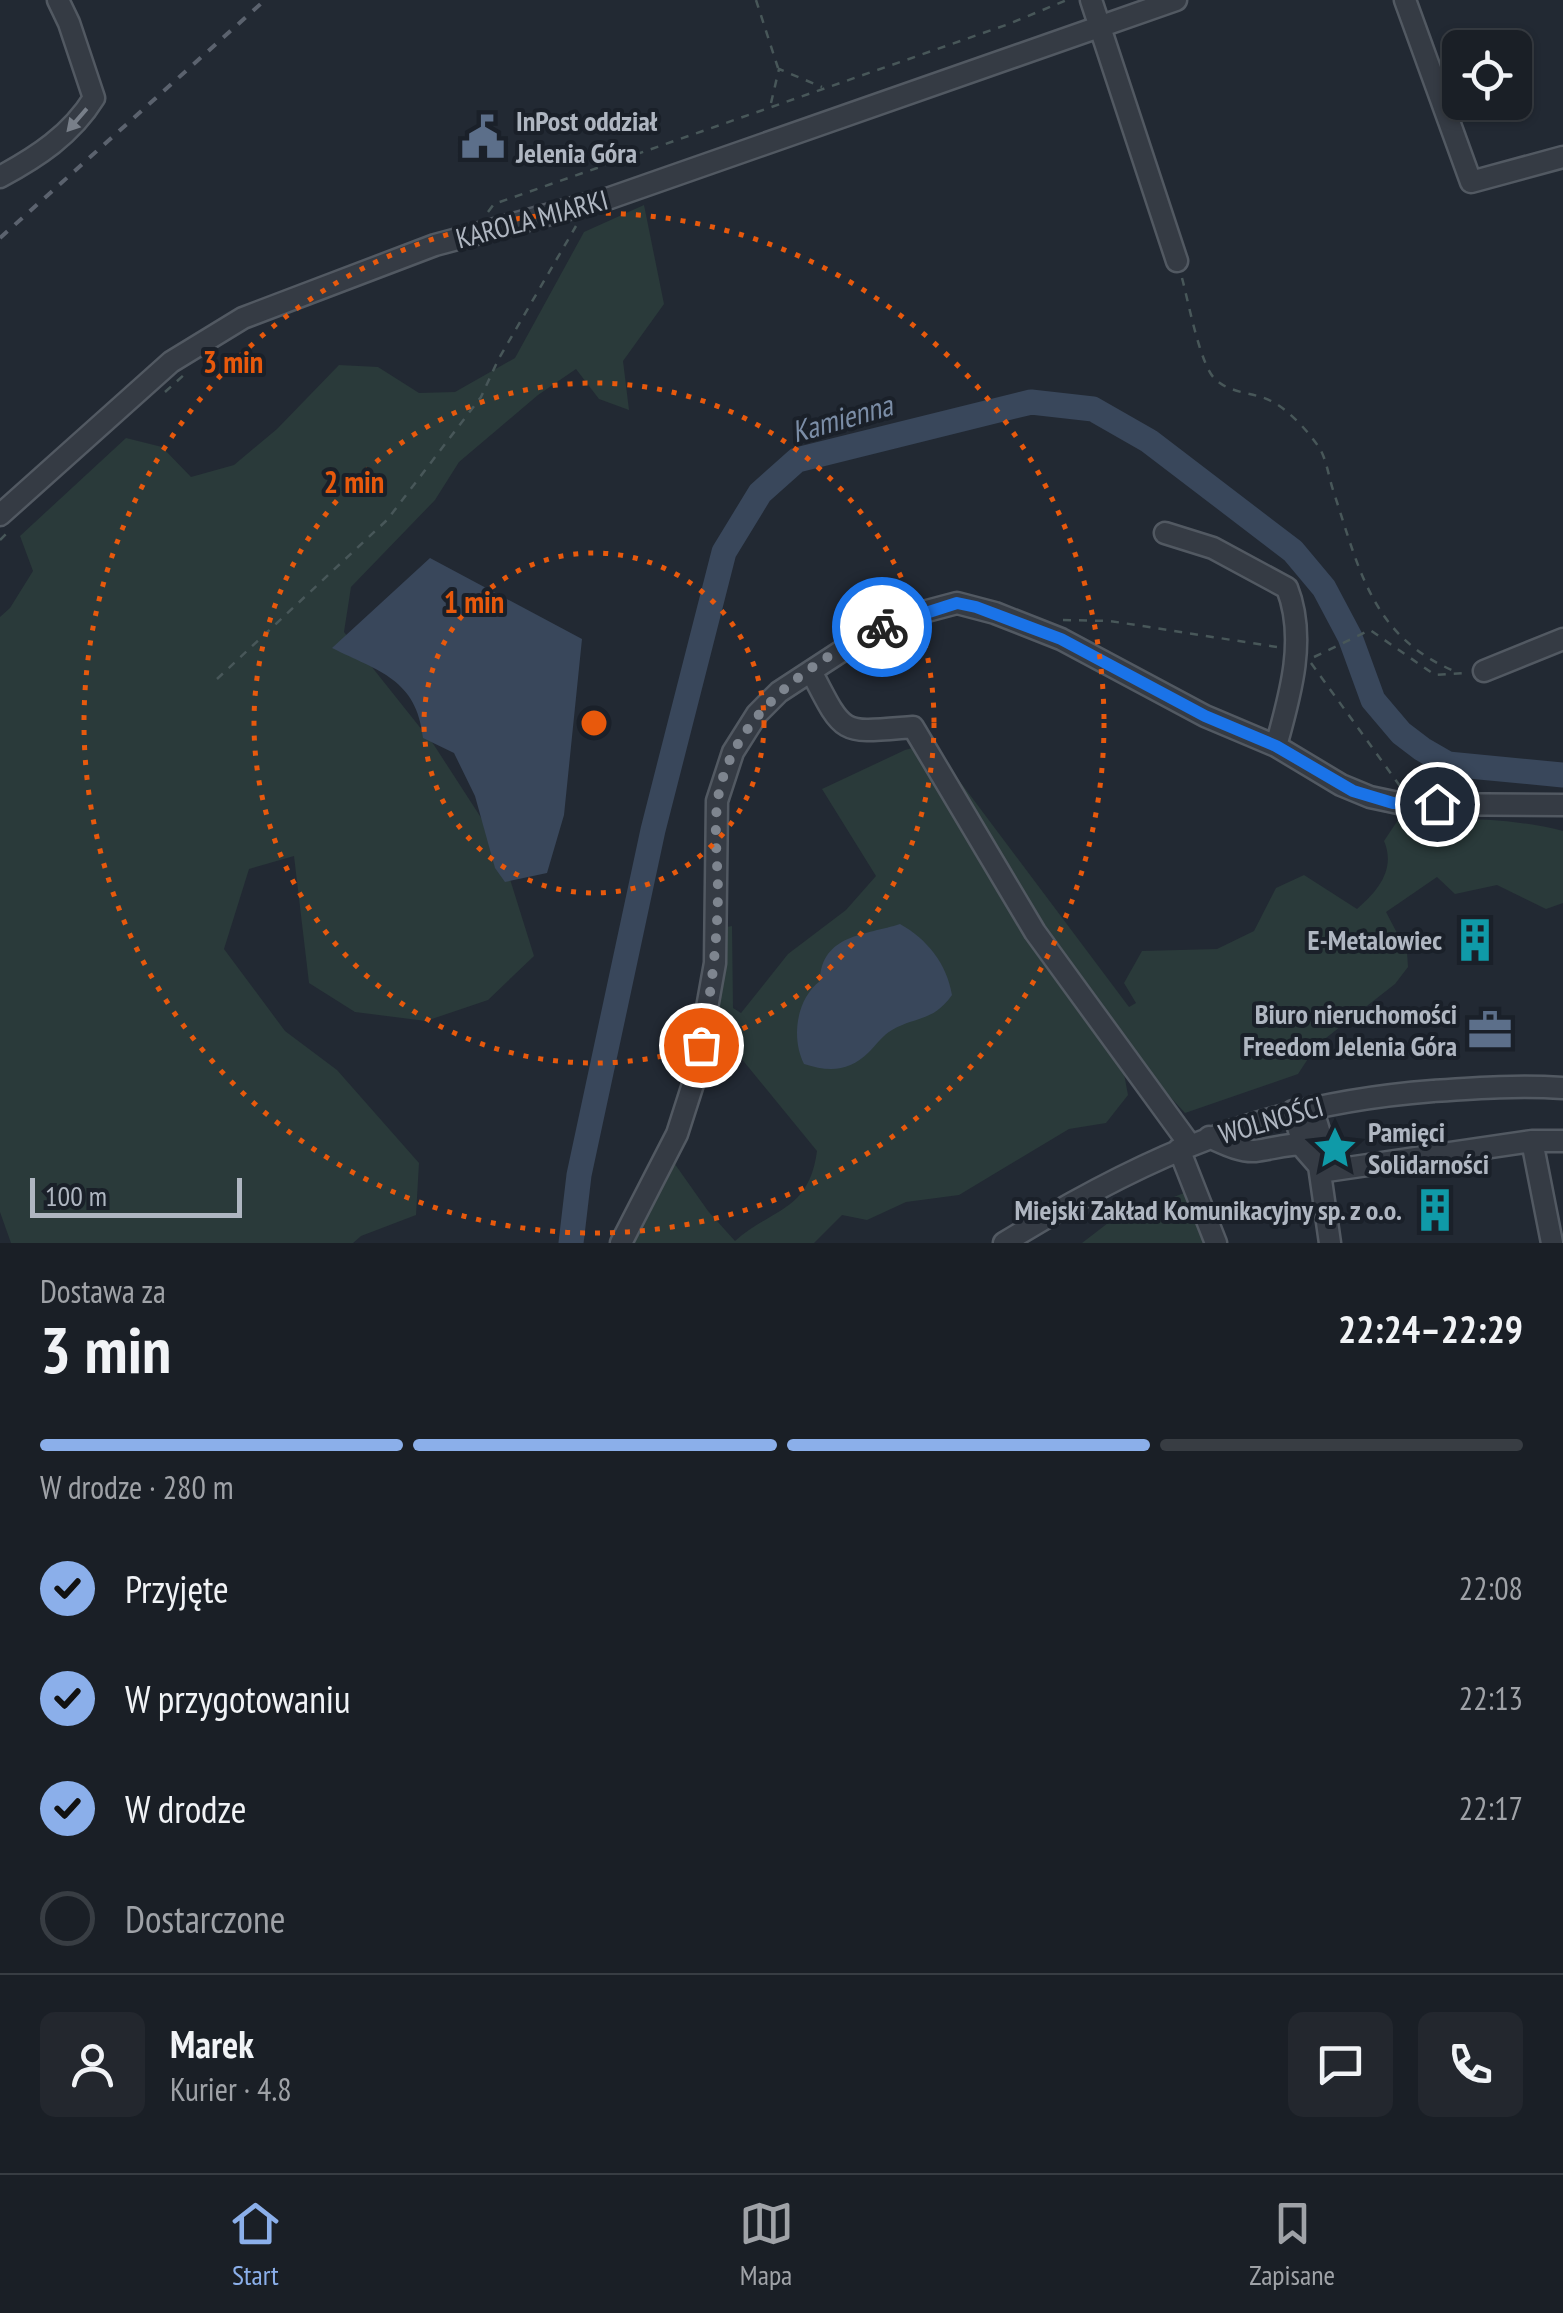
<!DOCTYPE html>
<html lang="pl">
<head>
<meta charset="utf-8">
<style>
  body { margin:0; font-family:"PT Sans Narrow",sans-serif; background:#23272e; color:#f1f3f6; height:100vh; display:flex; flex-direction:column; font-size:38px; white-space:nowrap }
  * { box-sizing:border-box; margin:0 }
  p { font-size:32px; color:#9fa2a7 }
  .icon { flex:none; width:55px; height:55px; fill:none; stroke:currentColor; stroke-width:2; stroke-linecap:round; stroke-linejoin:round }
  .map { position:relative; height:1243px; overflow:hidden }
  .sheet { display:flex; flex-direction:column; background:#1a1f26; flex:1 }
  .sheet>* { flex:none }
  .buttons { position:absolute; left:1442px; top:30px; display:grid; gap:20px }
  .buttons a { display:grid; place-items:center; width:90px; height:90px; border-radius:15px; background:#1a1f26; box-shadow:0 2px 8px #0004,0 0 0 2px #383d43; font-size:50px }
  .scale { position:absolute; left:30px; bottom:25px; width:212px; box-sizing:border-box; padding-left:10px; border:5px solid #afb6c1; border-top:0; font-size:28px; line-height:35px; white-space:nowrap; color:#afb6c1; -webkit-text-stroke:8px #1a2029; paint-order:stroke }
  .pin { position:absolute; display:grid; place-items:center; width:85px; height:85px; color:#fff; margin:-42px; border:5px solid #fff; border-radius:50%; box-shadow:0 2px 10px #0007 }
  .courier { position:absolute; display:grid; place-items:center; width:100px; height:100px; margin:-50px; border:8px solid #1a73e8; border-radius:50%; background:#fff; color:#222; box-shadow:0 2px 12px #0007 }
  .overview em { font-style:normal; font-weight:800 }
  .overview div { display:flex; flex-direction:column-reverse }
  .overview { display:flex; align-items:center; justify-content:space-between; height:170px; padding:0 40px }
  h1 { font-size:65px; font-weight:800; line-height:75px }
  .bar { display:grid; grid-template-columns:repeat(4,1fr); gap:15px 10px; align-content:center; height:120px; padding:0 40px }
  .bar i { height:12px; border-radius:8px; background:#383d43 }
  .bar .current { background:#8bafea }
  .bar p { grid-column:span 4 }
  .line { display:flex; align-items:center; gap:25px; padding:0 40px; border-top:2px solid #383d43 }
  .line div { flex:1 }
  .round { display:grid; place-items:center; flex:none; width:105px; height:105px; border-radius:15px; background:#23272e }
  ol { padding:0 40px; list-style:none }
  li { display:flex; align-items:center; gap:30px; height:110px }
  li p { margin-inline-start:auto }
  li .icon { padding:10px; border-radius:50%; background:#8bafea; color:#111; stroke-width:4 }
  li:last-child { color:#9fa2a7 }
  li i { width:55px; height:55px; border:5px solid #383d43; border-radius:50% }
  .menu { display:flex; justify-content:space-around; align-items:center; height:140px; border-top:2px solid #383d43; background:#1a1f26; font-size:28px; color:#9fa2a7 }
  .menu a { display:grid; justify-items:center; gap:5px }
  .menu .current { color:#8bafea }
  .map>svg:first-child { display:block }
  .green { fill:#2a3a3a }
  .water { fill:#39475b }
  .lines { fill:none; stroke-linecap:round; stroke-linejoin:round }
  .river { stroke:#39475b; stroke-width:25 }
  .minor-casing { stroke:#525962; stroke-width:25 }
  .path { stroke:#485759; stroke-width:2.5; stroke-dasharray:8 8; stroke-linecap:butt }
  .minor { stroke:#353b44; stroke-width:20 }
  .rail { stroke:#5b626e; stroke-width:4; stroke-dasharray:10 10; stroke-linecap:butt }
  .oneway { fill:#787f89 }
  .done { stroke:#7e858f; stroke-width:10; stroke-dasharray:0 18 }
  .route { stroke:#1a73e8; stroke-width:12 }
  .ring { fill:none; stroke:#e8590c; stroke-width:5; stroke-dasharray:5 10 }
  .labels { text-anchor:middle; stroke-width:8; stroke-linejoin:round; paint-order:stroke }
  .poi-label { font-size:28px; font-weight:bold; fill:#afb6c1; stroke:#1a2029; text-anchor:end }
  .street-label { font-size:28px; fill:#afb6c1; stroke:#1a2029 }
  .water-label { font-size:30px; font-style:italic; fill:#7b8da6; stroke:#1a2029 }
  .centre { fill:#e8590c; stroke:#1a2029; stroke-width:5 }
  .ring-label { font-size:30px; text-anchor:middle; font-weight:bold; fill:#e8590c; stroke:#1a2029; stroke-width:8; stroke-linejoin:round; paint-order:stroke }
</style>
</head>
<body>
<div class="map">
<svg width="1563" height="1243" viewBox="0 0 1563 1243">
  <rect width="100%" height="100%" fill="#222933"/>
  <path class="green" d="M644,205l20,99 -41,57 6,49 -30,-11 -23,-30 -38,26 -79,67 -24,38 -84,87 -7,45 90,113 66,102 34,109 -46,44 -62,21 -71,-9 -46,-29 -15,-127 -45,13 -25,80 61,82 52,39 82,93 -3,52 -55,21 -8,7h-342l-11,-31v-595l10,-9 23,-37 -13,-35 106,-98 36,9 29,30 43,-12 43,-36 62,-64 39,2 41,26 36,-1 60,-34 69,-126z
    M931,743l198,264 7,-4 -12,-20 18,-32 75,-2 37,-18 22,-43 28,-13 53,34c21,-18 39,-40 27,-68l14,-21c55,-2 111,-3 165,11v72l-17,6 -49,-24 -42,9 -18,-17 -51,35 21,40 1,15 -13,17 -78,61 -19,29 -113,39 -48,-52 -15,2 6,32 -22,28 -37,6 -110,66 -53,7 -39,18 -25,-5 -28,28h-184l42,-83 36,51 27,30c37,-33 74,-29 82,-90l-103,-126 7,-97 11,-2 1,82 8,5 47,-59 58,-44 30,-34 -54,-87 83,-39z
    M1184,1193l21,50h-123l26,-20z"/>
  <path class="water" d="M430,558l152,81 -18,176 -17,58 -42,9 -10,-14 -20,-72 -21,-43 -31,-15c-6,-59 -45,-67 -91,-90z
    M900,924c27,15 47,40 52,71 -19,27 -36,21 -60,35 -10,6 -15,14 -23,22 -20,20 -40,20 -65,12 -13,-25 -8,-65 16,-83 1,-47 47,-46 80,-57z"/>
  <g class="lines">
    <path class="river" d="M571,1243l8,-68 74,-345 71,-278 36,-59 37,-33 234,-58 62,7 56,32 144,110 31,37 26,49 23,63 28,33 21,16 26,15 115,11"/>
    <g class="minor-casing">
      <path id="minor" d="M1091,0l86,261
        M1405,0l66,182 92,-25
        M0,177c37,-20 71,-42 94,-79l-25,-75 -11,-23
        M0,515l171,-153 72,-44 192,-73 175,-47 566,-198
        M1165,533l48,15 74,40c20,50 3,108 -11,158
        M811,671c34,66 29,62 102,56l122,205 155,213
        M1484,671l79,-32
        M1312,1107l12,40 -5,19
        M1293,1111l12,39 14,16 11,77
        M1209,1137c14,6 30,15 46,14 17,-2 31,-7 49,-7
        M1532,1141l20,102
        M1179,1149l37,94
        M1320,1172l212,-31h31
        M621,1243l56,-109 17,-53 21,-118 2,-162 16,-49 24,-38 22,-22 78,-51 40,-22 60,-16 38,10 66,26 144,77 71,30 65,39 29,12 33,7 160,1
        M1004,1243c143,-88 259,-139 429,-152 44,-3 86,-6 130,-3"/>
    </g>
    <path class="path" d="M756,0l22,68
      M771,103l8,-34 43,18
      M488,212l6,-8 512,-179 61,-25
      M1182,278c6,22 18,87 33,101 15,15 39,13 56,22 17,8 39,32 49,48 7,12 9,30 14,44 26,79 39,146 125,180
      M165,392l20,-18
      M0,540l10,-10
      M1063,620l47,1 167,26
      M1314,657l56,-27 65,45 31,-2
      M1311,663l89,123
      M217,679l170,-159 94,-123 17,-37 78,-134"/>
    <use href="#minor" class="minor"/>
    <path class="rail" d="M0,238l265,-238"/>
  </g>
  <defs><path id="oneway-solid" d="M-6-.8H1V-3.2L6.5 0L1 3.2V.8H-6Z" transform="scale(2.5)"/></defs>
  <use class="oneway" href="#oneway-solid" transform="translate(77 120) rotate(131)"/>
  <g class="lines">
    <path class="done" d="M701,1045c10,-50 16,-99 17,-151 0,-34 -6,-73 2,-106 19,-78 94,-128 162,-161"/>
    <path class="route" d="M882,627l75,-24 19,4 85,32 144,77 71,30 77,45 40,12 44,1"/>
  </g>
  <g class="ring">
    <circle cx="594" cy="723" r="170"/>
    <circle cx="594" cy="723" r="340"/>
    <circle cx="594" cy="723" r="510"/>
  </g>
  <defs>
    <g id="civic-bare" transform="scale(3.45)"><path d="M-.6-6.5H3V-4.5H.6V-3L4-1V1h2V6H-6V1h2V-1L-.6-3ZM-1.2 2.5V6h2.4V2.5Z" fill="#5c6f8a" stroke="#1a2029" stroke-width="2.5" paint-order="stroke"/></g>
    <g id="building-bare" transform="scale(3.45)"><path d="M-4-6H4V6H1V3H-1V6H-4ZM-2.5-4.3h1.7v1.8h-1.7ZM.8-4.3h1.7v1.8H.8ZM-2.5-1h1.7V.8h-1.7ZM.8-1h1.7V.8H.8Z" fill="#0f9aa8" stroke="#1a2029" stroke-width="2.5" paint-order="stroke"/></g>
    <g id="office-bare" transform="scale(3.45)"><path d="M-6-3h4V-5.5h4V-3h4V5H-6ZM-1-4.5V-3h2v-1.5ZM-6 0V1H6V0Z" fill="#5c6f8a" stroke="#1a2029" stroke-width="2.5" paint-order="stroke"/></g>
    <g id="sight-bare" transform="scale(3.45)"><path d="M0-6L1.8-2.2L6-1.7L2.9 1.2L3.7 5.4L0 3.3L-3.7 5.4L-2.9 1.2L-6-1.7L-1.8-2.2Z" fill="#0f9aa8" stroke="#1a2029" stroke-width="2.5" paint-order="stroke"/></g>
  </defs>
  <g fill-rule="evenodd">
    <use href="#civic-bare" x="483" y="137"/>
    <use href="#building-bare" x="1475" y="940"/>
    <use href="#office-bare" x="1490" y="1030"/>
    <use href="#sight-bare" x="1335" y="1148"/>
    <use href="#building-bare" x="1435" y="1210"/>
  </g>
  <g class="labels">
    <g class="poi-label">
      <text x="516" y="131" text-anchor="start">InPost oddział<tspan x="516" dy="32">Jelenia Góra</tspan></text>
      <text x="1442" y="950">E-Metalowiec</text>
      <text x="1457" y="1024">Biuro nieruchomości<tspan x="1457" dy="32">Freedom Jelenia Góra</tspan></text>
      <text x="1368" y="1142" text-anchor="start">Pamięci<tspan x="1368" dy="32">Solidarności</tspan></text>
      <text x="1402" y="1220">Miejski Zakład Komunikacyjny sp. z o.o.</text>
    </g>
    <g class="street-label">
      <text transform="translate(532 219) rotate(-15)" y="10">KAROLA MIARKI</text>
      <text transform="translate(1271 1120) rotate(-16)" y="10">WOLNOŚCI</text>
    </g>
    <g class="water-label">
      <text transform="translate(842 419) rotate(-16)" y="10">Kamienna</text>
    </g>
  </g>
  <circle cx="594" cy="723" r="15" class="centre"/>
  <g class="ring-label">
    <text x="233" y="373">3 min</text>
    <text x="354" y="493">2 min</text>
    <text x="474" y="613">1 min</text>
  </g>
</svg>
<div class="buttons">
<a><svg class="icon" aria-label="locate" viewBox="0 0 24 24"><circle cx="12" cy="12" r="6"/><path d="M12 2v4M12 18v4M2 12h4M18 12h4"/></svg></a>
</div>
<div class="scale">100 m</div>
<div class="pin" style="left:701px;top:1045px;background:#ea580c"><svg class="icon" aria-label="bag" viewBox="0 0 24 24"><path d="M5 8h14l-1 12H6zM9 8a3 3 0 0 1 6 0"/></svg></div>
<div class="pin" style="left:1437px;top:804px;background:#1f2937"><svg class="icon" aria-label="home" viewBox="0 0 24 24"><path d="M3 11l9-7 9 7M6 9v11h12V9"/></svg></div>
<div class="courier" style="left:882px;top:627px"><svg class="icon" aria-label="bike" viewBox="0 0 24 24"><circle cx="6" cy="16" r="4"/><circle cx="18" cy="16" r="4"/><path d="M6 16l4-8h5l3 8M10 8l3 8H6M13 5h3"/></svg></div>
</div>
<section class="sheet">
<div class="overview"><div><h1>3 min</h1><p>Dostawa za</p></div><em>22:24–22:29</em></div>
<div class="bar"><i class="current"></i><i class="current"></i><i class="current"></i><i></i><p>W drodze · 280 m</p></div>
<ol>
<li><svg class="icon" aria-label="check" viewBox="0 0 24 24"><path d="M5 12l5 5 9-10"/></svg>Przyjęte<p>22:08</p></li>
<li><svg class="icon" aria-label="check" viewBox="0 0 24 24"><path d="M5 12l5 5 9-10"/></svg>W przygotowaniu<p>22:13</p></li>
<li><svg class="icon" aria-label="check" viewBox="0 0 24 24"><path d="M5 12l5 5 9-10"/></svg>W drodze<p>22:17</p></li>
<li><i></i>Dostarczone</li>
</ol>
<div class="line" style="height:180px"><a class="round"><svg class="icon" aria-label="person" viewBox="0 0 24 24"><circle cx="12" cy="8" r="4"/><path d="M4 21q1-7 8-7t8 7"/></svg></a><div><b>Marek</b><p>Kurier · 4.8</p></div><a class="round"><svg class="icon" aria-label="chat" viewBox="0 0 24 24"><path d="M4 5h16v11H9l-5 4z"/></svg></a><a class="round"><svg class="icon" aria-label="phone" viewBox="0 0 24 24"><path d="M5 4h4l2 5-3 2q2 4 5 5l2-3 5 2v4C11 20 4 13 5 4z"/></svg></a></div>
</section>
<nav class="menu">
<a class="current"><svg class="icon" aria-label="home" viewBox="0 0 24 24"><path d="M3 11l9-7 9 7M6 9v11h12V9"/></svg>Start</a>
<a><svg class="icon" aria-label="map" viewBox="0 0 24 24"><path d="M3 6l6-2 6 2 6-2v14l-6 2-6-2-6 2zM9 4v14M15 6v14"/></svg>Mapa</a>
<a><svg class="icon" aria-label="saved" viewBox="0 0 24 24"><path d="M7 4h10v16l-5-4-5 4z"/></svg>Zapisane</a>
</nav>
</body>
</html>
